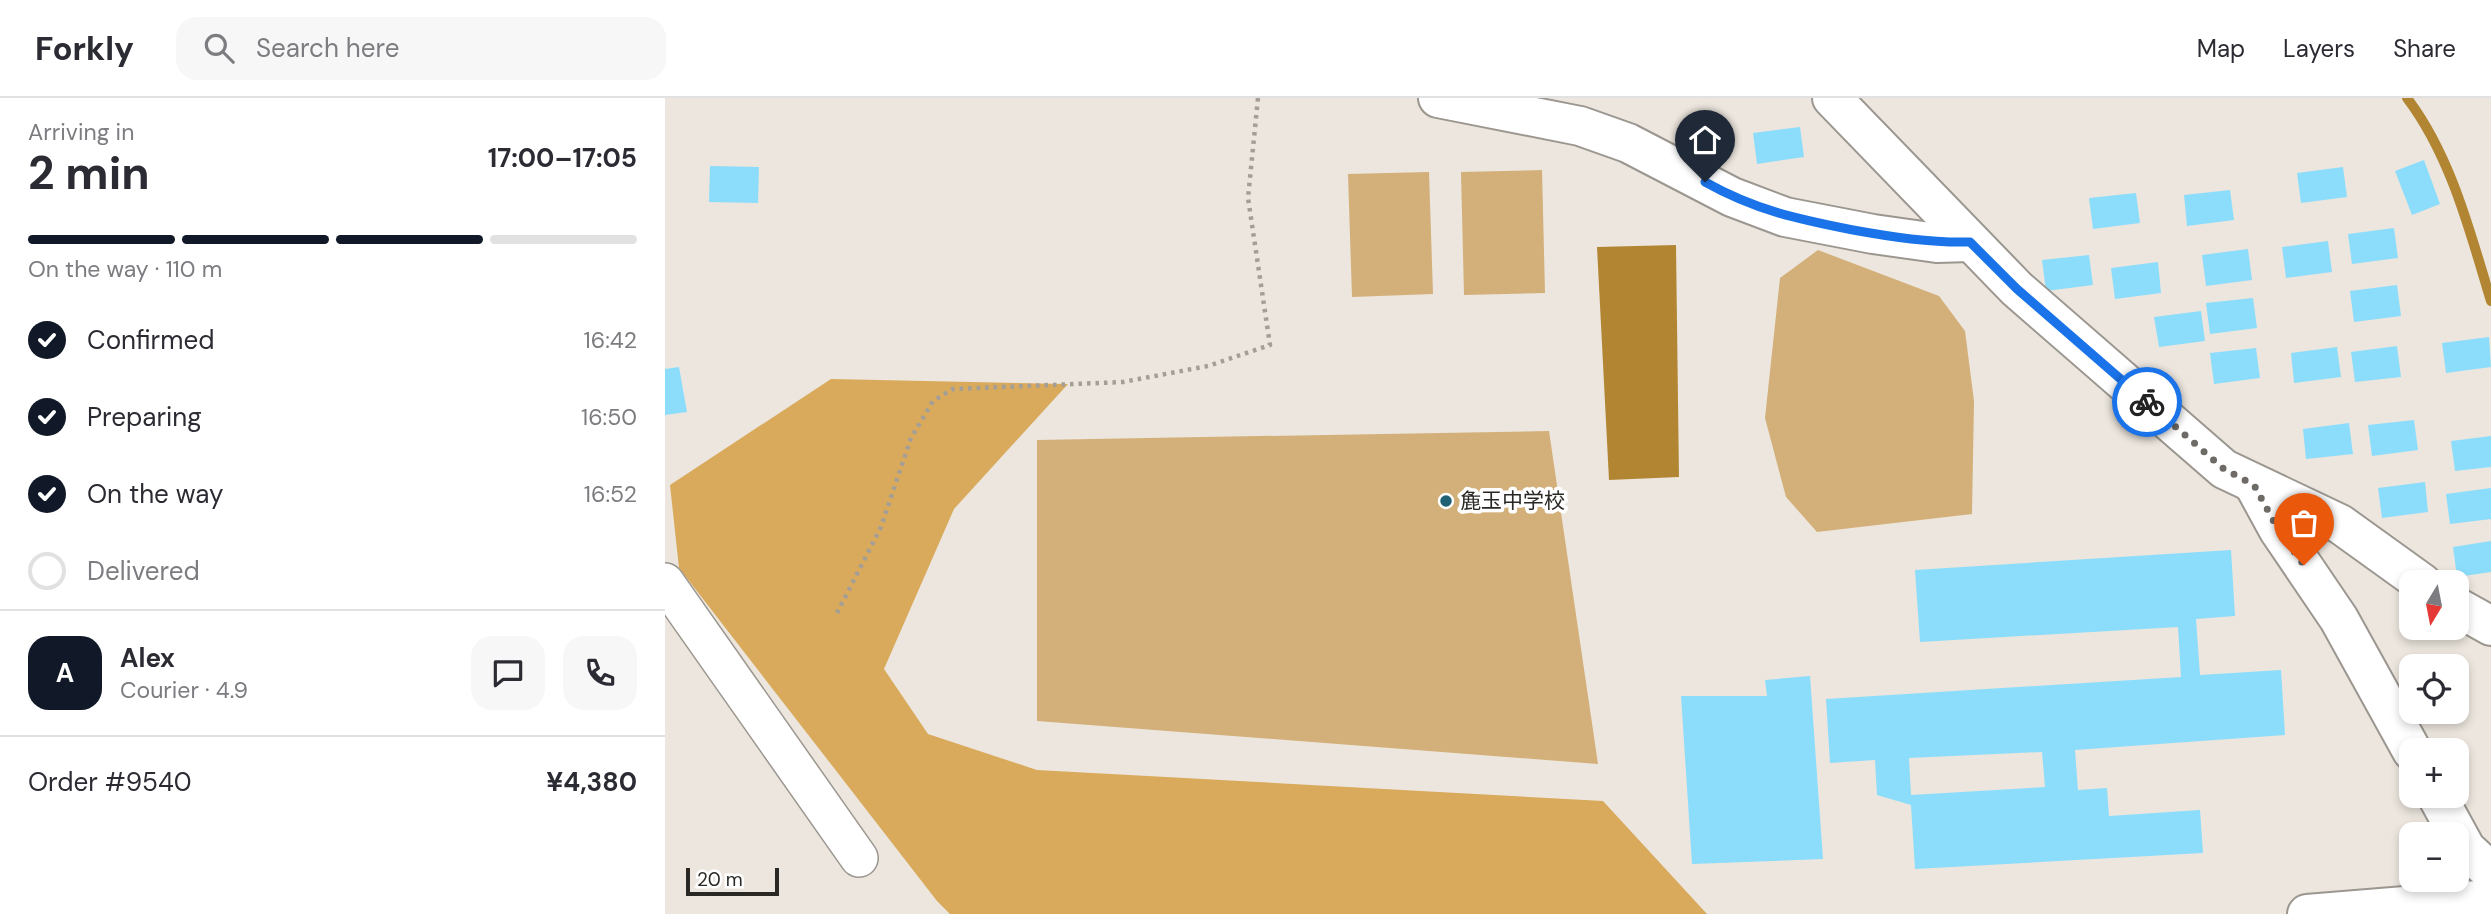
<!DOCTYPE html>
<html lang="en">
<head>
<meta charset="utf-8">
<style>
  body { margin:0; font-family:"DM Sans","Noto Sans JP",sans-serif; background:#f7f7f7; color:#2b2b33; height:100vh; display:flex; flex-direction:column; font-size:26px; white-space:nowrap }
  * { box-sizing:border-box; margin:0 }
  p { font-size:23px; color:#7c7c81 }
  .icon { flex:none; width:38px; height:38px; fill:none; stroke:currentColor; stroke-width:2; stroke-linecap:round; stroke-linejoin:round }
  .map { position:relative; flex:1; overflow:hidden }
  .side { display:flex; flex-direction:column; background:#fff; width:665px }
  .side>* { flex:none }
  .needle { width:46px; rotate:190deg }
  .buttons { position:absolute; left:1734px; top:472px; display:grid; gap:14px }
  .buttons a { display:grid; place-items:center; width:70px; height:70px; border-radius:14px; background:#fff; box-shadow:0 4px 10px #0003; font-size:35px }
  .scale { position:absolute; left:21px; bottom:18px; width:93px; box-sizing:border-box; padding-left:7px; border:4px solid #2a2825; border-top:0; font-size:19px; line-height:24px; white-space:nowrap; color:#2a2825; -webkit-text-stroke:5px #fff; paint-order:stroke }
  .pin { position:absolute; display:grid; place-items:center; width:60px; height:60px; color:#fff; margin:-72px -30px; border-radius:50% 50% 50% 0; rotate:-45deg; box-shadow:0 0 7px #0007 }
  .pin .icon { rotate:45deg }
  .courier { position:absolute; display:grid; place-items:center; width:70px; height:70px; margin:-35px; border:5px solid #1a73e8; border-radius:50%; background:#fff; color:#222; box-shadow:0 2px 9px #0007 }
  .headline em { font-style:normal; font-weight:700 }
  .headline div { display:flex; flex-direction:column-reverse }
  .headline { display:flex; align-items:center; justify-content:space-between; height:119px; padding:0 28px }
  h1 { font-size:46px; font-weight:700; line-height:52px }
  .bar { display:grid; grid-template-columns:repeat(4,1fr); gap:10px 7px; align-content:center; height:84px; padding:0 28px }
  .bar i { height:9px; border-radius:5px; background:#e1e1e2 }
  .bar .active { background:#111827 }
  .bar p { grid-column:span 4 }
  .line { display:flex; align-items:center; gap:18px; padding:0 28px; border-top:2px solid #e1e1e2 }
  .line div { flex:1 }
  .round { display:grid; place-items:center; flex:none; width:74px; height:74px; border-radius:21px; background:#f7f7f7 }
  ol { padding:0 28px; list-style:none }
  li { display:flex; align-items:center; gap:21px; height:77px }
  li p { margin-inline-start:auto }
  li .icon { padding:7px; border-radius:50%; background:#111827; color:#fff; stroke-width:4 }
  li:last-child { color:#7c7c81 }
  li i { width:38px; height:38px; border:4px solid #e1e1e2; border-radius:50% }
  header { display:flex; align-items:center; gap:42px; box-sizing:border-box; height:98px; padding:0 35px; background:#fff; border-bottom:2px solid #e1e1e2 }
  header strong { font-size:33px }
  nav { display:flex; gap:38px; margin-inline-start:auto; font-size:24px }
  .search { width:490px; height:63px; background:#f7f7f7; display:flex; align-items:center; gap:18px; box-sizing:border-box; padding:0 24px; border-radius:21px; color:#7c7c81; font-size:26px }
  main { display:flex; flex:1; min-height:0 }
  .map>svg:first-child { display:block }
  .green { fill:#d3b079 }
  .forest { fill:#d9aa5b }
  .water { fill:#b28533 }
  .lines { fill:none; stroke-linecap:round; stroke-linejoin:round }
  .stream { stroke:#b28533; stroke-width:10 }
  .building { fill:#8cddfb; fill-rule:evenodd }
  .minor-casing { stroke:#9b968f; stroke-width:40 }
  .tertiary-casing { stroke:#9b968f; stroke-width:42 }
  .secondary-casing { stroke:#9b968f; stroke-width:42 }
  .primary-casing { stroke:#9b968f; stroke-width:42 }
  .trunk-casing { stroke:#9b968f; stroke-width:42 }
  .path { stroke:#a39e98; stroke-width:4.5; stroke-dasharray:3.5 5; stroke-linecap:butt }
  .minor { stroke:#fff; stroke-width:37 }
  .tertiary { stroke:#fff; stroke-width:38 }
  .secondary { stroke:#fff; stroke-width:38 }
  .primary { stroke:#fff; stroke-width:38 }
  .trunk { stroke:#fff; stroke-width:38 }
  .done { stroke:#6e6a66; stroke-width:7; stroke-dasharray:0 12.6 }
  .route { stroke:#1a73e8; stroke-width:9 }
  .poi-dot { fill:#206176; stroke:#fff; stroke-width:2.5 }
  .labels { text-anchor:middle; stroke-width:7; stroke-linejoin:round; paint-order:stroke }
  .poi-label { font-size:21px; fill:#2a2825; stroke:#fff; text-anchor:start }
</style>
</head>
<body>
<header>
<strong>Forkly</strong>
<div class="search"><svg class="icon" aria-label="search" viewBox="0 0 24 24"><circle cx="10" cy="10" r="6"/><path d="M15 15l6 6"/></svg>Search here</div>
<nav><a>Map</a><a>Layers</a><a>Share</a></nav>
</header>
<main>
<section class="side">
<div class="headline"><div><h1>2 min</h1><p>Arriving in</p></div><em>17:00–17:05</em></div>
<div class="bar"><i class="active"></i><i class="active"></i><i class="active"></i><i></i><p>On the way · 110 m</p></div>
<ol>
<li><svg class="icon" aria-label="check" viewBox="0 0 24 24"><path d="M5 12l5 5 9-10"/></svg>Confirmed<p>16:42</p></li>
<li><svg class="icon" aria-label="check" viewBox="0 0 24 24"><path d="M5 12l5 5 9-10"/></svg>Preparing<p>16:50</p></li>
<li><svg class="icon" aria-label="check" viewBox="0 0 24 24"><path d="M5 12l5 5 9-10"/></svg>On the way<p>16:52</p></li>
<li><i></i>Delivered</li>
</ol>
<div class="line" style="height:126px"><b class="round" style="background:#111827;color:#fff">A</b><div><b>Alex</b><p>Courier · 4.9</p></div><a class="round"><svg class="icon" aria-label="chat" viewBox="0 0 24 24"><path d="M4 5h16v11H9l-5 4z"/></svg></a><a class="round"><svg class="icon" aria-label="phone" viewBox="0 0 24 24"><path d="M5 4h4l2 5-3 2q2 4 5 5l2-3 5 2v4C11 20 4 13 5 4z"/></svg></a></div>
<div class="line" style="height:91px"><div>Order #9540</div><b>¥4,380</b></div>
</section>
<div class="map">
<svg width="1826" height="816" viewBox="0 0 1826 816">
  <rect width="100%" height="100%" fill="#ece6de"/>
  <path class="green" d="M877,72l3,123 -81,2 -3,-123z
    M764,74l4,122 -81,3 -4,-123z
    M1153,152l121,46 26,35 9,70 -2,113 -155,18 -31,-35 -21,-79 15,-140z
    M884,333l49,333 -561,-43v-281z"/>
  <path class="forest" d="M166,281l237,5 -114,125 -70,160 44,65 109,36 566,31 104,113h-757l-13,-13 -258,-333 -9,-83z"/>
  <path class="water" d="M1011,147l3,232 -70,3 -12,-233z"/>
  <g class="lines">
    <path class="stream" d="M1742,0c44,58 63,134 84,203"/>
  </g>
  <path class="building" d="M1135,29l4,30 -47,7 -4,-31z
    M1759,62l16,44 -28,11 -17,-44z
    M45,68l49,1 -1,36 -49,-1z
    M1678,69l4,30 -46,6 -4,-30z
    M1565,92l4,30 -47,6 -3,-31z
    M1471,95l4,30 -47,6 -4,-31z
    M1729,130l4,30 -46,6 -4,-30z
    M1663,143l4,31 -46,6 -4,-31z
    M1583,151l4,31 -46,6 -4,-31z
    M1424,157l4,30 -47,6 -4,-31z
    M1493,164l3,31 -46,6 -4,-31z
    M1732,187l4,31 -47,6 -4,-31z
    M1588,200l4,30 -47,6 -4,-31z
    M1536,213l4,30 -46,6 -5,-30z
    M1824,239l2,30 -45,6 -4,-30z
    M1732,248l4,31 -46,5 -4,-30z
    M1672,249l4,30 -47,6 -3,-30z
    M1591,250l4,30 -46,6 -4,-31z
    M14,269l8,45 -22,3v-46z
    M1749,322l4,30 -46,6 -4,-31z
    M1684,325l4,31 -47,5 -3,-30z
    M1826,338v31l-36,4 -4,-30z
    M1760,384l3,30 -46,6 -4,-30z
    M1826,390v31l-41,5 -4,-30z
    M1826,443v31l-34,5 -4,-30z
    M1566,452l4,66 -39,3 4,56 81,-5 4,65 -210,15 3,40 29,-2 2,28 91,-6 3,43 -288,16 -4,-64 -34,-10 -2,-35 -45,3 -4,-64 355,-22 -3,-50 -258,15 -5,-72zM1377,654l3,35 -134,8 -2,-37z
    M1145,578l13,183 -131,5 -11,-168h86l-2,-16z"/>
  <g class="lines">
    <g class="minor-casing">
      <path id="minor" d="M0,484l194,276"/>
    </g>
    <g class="tertiary-casing">
      <path id="tertiary" d="M773,0l142,28 48,17 104,54 53,20 88,17 64,9 33,-1"/>
    </g>
    <g class="secondary-casing">
      <path id="secondary" d="M1589,387l24,44 61,90 73,132
        M1772,698l29,53 25,23"/>
    </g>
    <g class="primary-casing">
      <path id="primary" d="M1167,0l185,191 207,180 116,55 82,59
        M1792,509l34,19"/>
    </g>
    <g class="trunk-casing">
      <path id="trunk" d="M1642,816l184,-15"/>
    </g>
    <path class="path" d="M172,515l44,-86 30,-89 22,-37 20,-12 170,-7 85,-16 62,-21 -22,-147 10,-100"/>
    <use href="#minor" class="minor"/>
    <use href="#tertiary" class="tertiary"/>
    <use href="#secondary" class="secondary"/>
    <use href="#primary" class="primary"/>
    <use href="#trunk" class="trunk"/>
  </g>
  <g class="lines">
    <path class="done" d="M1482,304l77,67 30,16 24,44 26,36"/>
    <path class="route" d="M1040,84c50,28 92,37 148,48 39,7 77,13 117,12l47,47 130,113"/>
  </g>
  <circle class="poi-dot" cx="781" cy="403" r="7"/>
  <g class="labels">
    <g class="poi-label">
      <text x="795" y="410">麁玉中学校</text>
    </g>
  </g>
</svg>
<div class="buttons">
<a><svg class="needle" viewBox="-14 -14 28 28"><path d="M0-13l5 13h-10z" fill="#e53935"/><path d="M0 13l5-13h-10z" fill="#7c7c81"/></svg></a>
<a><svg class="icon" aria-label="locate" viewBox="0 0 24 24"><circle cx="12" cy="12" r="6"/><path d="M12 2v4M12 18v4M2 12h4M18 12h4"/></svg></a>
<a>+</a>
<a>−</a>
</div>
<div class="scale">20 m</div>
<div class="pin" style="left:1639px;top:467px;background:#ea580c"><svg class="icon" aria-label="bag" viewBox="0 0 24 24"><path d="M5 8h14l-1 12H6zM9 8a3 3 0 0 1 6 0"/></svg></div>
<div class="pin" style="left:1040px;top:84px;background:#1f2937"><svg class="icon" aria-label="home" viewBox="0 0 24 24"><path d="M3 11l9-7 9 7M6 9v11h12V9"/></svg></div>
<div class="courier" style="left:1482px;top:304px"><svg class="icon" aria-label="bike" viewBox="0 0 24 24"><circle cx="6" cy="16" r="4"/><circle cx="18" cy="16" r="4"/><path d="M6 16l4-8h5l3 8M10 8l3 8H6M13 5h3"/></svg></div>
</div>
</main>
</body>
</html>
